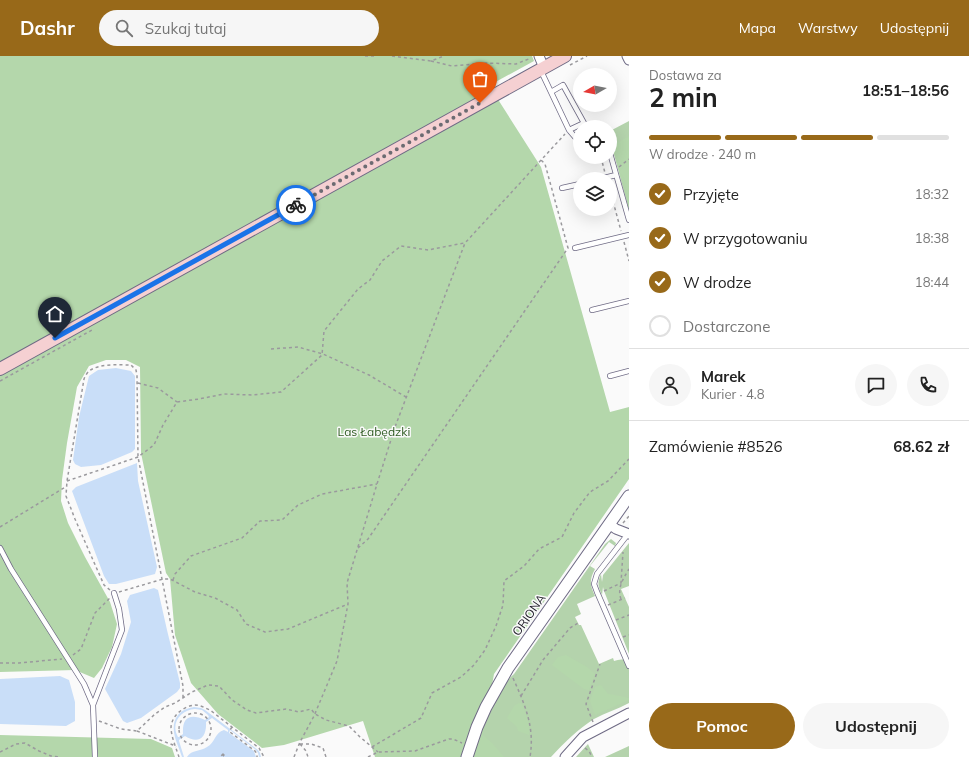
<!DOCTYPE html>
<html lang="pl">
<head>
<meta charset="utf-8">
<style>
  body { margin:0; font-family:Mulish,sans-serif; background:#f6f6f6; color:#222; height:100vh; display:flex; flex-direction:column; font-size:15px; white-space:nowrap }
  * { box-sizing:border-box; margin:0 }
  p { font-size:13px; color:#767676 }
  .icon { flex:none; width:22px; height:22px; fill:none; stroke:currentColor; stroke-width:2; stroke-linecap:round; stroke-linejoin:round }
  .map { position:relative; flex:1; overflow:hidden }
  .side { display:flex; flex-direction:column; background:#fff; width:340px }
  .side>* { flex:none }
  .needle { width:26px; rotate:261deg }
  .tools { position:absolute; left:573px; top:12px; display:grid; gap:8px }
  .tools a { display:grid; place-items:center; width:44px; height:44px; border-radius:50%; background:#fff; box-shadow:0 4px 16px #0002; font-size:20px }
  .pin { position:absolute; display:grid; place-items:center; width:34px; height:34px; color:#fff; margin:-41px -17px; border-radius:50% 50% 50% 0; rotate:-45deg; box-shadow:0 0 4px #0007 }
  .pin .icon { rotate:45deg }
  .courier { position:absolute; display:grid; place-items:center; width:40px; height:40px; margin:-20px; border:3px solid #1a73e8; border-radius:50%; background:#fff; color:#222; box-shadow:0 1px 5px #0007 }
  .summary em { font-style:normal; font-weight:700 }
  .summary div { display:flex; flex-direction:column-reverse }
  .summary { display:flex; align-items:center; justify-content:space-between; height:68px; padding:0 20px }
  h1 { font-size:26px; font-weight:700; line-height:30px }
  .bar { display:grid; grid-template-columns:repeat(4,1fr); gap:6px 4px; align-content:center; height:48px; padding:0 20px }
  .bar i { height:5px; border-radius:3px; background:#e0e0e0 }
  .bar .active { background:#986919 }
  .bar p { grid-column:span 4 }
  .line { display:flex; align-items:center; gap:10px; padding:0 20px; border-top:1px solid #e0e0e0 }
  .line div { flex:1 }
  .round { display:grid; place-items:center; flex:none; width:42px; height:42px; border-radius:21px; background:#f6f6f6 }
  ol { padding:0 20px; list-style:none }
  li { display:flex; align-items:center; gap:12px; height:44px }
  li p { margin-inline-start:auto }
  li .icon { padding:4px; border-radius:50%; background:#986919; color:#fff; stroke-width:4 }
  li:last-child { color:#767676 }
  li i { width:22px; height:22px; border:2px solid #e0e0e0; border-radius:50% }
  .primary-button { display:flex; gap:8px; margin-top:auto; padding:8px 20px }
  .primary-button a { flex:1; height:46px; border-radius:24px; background:#986919; color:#fff; font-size:16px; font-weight:700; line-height:46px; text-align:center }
  .primary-button a+a { background:#f6f6f6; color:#222 }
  header { display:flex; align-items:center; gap:24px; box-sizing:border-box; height:56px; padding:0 20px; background:#986919; color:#fff }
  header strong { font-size:19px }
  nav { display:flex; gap:22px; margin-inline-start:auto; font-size:14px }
  .search { width:280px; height:36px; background:#f6f6f6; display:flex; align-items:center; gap:10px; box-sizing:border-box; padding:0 14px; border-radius:22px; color:#767676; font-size:15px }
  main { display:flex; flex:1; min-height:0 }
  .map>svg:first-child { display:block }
  .green { fill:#b4d3ac }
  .forest { fill:#b4d7ab }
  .water { fill:#c9def8; fill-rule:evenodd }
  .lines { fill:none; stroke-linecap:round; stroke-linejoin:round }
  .service-casing { stroke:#6f6b85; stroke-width:6 }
  .minor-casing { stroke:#6f6b85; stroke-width:11 }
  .tertiary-casing { stroke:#6f6b85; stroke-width:13 }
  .secondary-casing { stroke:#6f6b85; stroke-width:14 }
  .path { stroke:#9a999d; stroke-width:1.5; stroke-dasharray:3 3; stroke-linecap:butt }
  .service { stroke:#fff; stroke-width:4.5 }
  .minor { stroke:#fff; stroke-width:9 }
  .tertiary { stroke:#fff; stroke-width:11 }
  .secondary { stroke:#f5d0d2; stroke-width:12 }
  .done { stroke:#6c6b72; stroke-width:4; stroke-dasharray:0 7.2 }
  .route { stroke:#1a73e8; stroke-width:5 }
  .labels { text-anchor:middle; stroke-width:3; stroke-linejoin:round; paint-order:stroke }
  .park-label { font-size:12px; fill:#2d5a20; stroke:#fafafa }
  .street-label { font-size:12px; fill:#1f1e28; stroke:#fafafa }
</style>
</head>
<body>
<header>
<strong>Dashr</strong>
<div class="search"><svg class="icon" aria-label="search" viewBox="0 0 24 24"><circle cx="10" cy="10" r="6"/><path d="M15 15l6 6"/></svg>Szukaj tutaj</div>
<nav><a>Mapa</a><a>Warstwy</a><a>Udostępnij</a></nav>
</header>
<main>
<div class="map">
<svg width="629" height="701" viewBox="0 0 629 701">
  <rect width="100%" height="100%" fill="#fafafa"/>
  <path class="green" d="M629,65v88l-19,-70v-8z
    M611,483l5,4 -1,3 -6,-4 -19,24 5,3c-6,11 -5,16 0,27l-18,8 4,10 -6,3 4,8h2l18,39 14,-6 1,3c5,-2 10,-1 15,-3v45c-11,6 -24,10 -35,16 -16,10 -30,24 -43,38h-78c7,-22 15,-43 27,-63 4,-8 7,-14 14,-20l91,-130z
    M629,487v43l-8,3 8,18v47l-25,-63 -1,-4 -1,8c-4,-9 -5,-12 -1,-21l1,8 1,-7z
    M588,688l6,13h-18z
    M629,690v11h-24z"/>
  <path class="forest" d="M0,0h532l2,5 -44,24 9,16 42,66 69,245 19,-5v72l-135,195 -11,61 9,8 12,14h-129l-12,-36 -79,24 -22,3 -44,-34 -27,-31 -16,-48 -5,-56 -4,-6 -25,-120 -1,-86 -14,-7h-20l-17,6 -12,21 -10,56 -5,37 -1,21 7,22 17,34 25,45 7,22 -5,23 -10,21 -8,10 -19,-8 -75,2z
    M629,80v73l-17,-63z
    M566,599l21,12 8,7 -6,16 -5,-1 -32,-24 6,-8z
    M601,629l7,9c7,1 14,2 21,4v2l-34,15 -5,-14 5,-14z
    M519,647l3,1c4,10 8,20 7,31l-11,-4 -1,-4 -10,-9 7,-12z
    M0,679l151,4 21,9 3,9h-175z"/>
  <path class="water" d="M116,312l15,3 4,5v73l-3,3 -31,13 -20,2 -6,-3 -2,-4 6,-43 10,-41 9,-6z
    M137,407l1,18 19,86 -2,7 -39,10h-7l-5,-8 -32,-85 4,-4z
    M154,532l4,2 9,40 13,53v5l-3,4 -36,26 -14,5 -4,-2 -18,-32 16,-35 10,-32 -4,-21 3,-6z
    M60,620l9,4 6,22v19l-9,5 -66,-2v-45z
    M194,651l7,1 4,2 53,40 2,3 1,4h-2l-1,-4 -2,-3 -26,-20 -1,3 25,18 2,6h-69c5,-8 13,-5 20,-10 8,-4 8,-15 17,-17l4,2v-2l-16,-12 -6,4c1,15 -7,23 -21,14l-6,4v1l5,16h-2c-4,-13 -14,-29 -4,-42 4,-5 10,-7 16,-8zM195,653l7,1 6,5 1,2 -4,3c-15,-7 -23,-3 -22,14l-4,3h-1c-8,-14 3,-27 17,-28z"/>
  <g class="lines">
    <g class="service-casing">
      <path id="service" d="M541,15l28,59 6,7 5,2
        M551,36l12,-7 21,38 -15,7
        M610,97l19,67
        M600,123l16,-4
        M562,132l18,-4
        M575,192l54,-13
        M592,254l37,-9
        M610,320l19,-5
        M628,478l-31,40 -3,10 3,8 32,74
        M0,492l11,21 73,115 9,21 2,52
        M93,649l29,-75 -3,-21 -5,-16"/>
    </g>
    <g class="minor-casing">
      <path id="minor" d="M539,0l5,12
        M627,0l2,4
        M609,468l7,5 13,5
        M565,701l18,-20 46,-24"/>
    </g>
    <g class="tertiary-casing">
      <path id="tertiary" d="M467,701l10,-30 9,-20 22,-39 121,-172"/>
    </g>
    <g class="secondary-casing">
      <path id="secondary" d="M0,313l565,-313"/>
    </g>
    <path class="path" d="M365,0h9
      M392,0l39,5 13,-5
      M431,5l21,5 34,-3 30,1 15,-6
      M570,9l17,-9
      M601,101l4,16
      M619,111l10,-8
      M610,134l11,41
      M624,186l5,19
      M271,293l27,-2 25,7 46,21 37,22
      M0,325l92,-51
      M138,327l20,5 19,14
      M67,425l71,-24 16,-12 9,-20 14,-23 22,-3 25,-5 28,1 29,-3 41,-37 2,-24 34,-42 12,-9 12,-19 19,-15 27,4 36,-7
      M623,467l6,-7
      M0,471l67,-41
      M358,492l10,-9 200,-291 -23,-84 -4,-4
      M173,524l2,-6 16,-18 51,-18 18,-17 22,-1 16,-15 24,-11 55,-10
      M110,534l-6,-5 -29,-66 -9,-23 1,-15 17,-102c1,-3 3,-6 5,-8 11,-8 30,-6 42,-6l5,5 1,5 1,82 45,229v12
      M604,535l17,-8 2,-31
      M119,536l44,-13h7l25,13 20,6 22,12 9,14 19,8 23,-3 60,-25
      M621,543c-4,-11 2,-20 8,-30
      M608,549l17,-7
      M616,564l13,-5
      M623,581l6,-2
      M73,599l8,-6 14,-36 15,-15
      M0,607h19l43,-4
      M513,622c12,27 22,49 17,79
      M521,640l22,-36 27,-32 8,-5
      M179 673a16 16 0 1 1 32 0a16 16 0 1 1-32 0Z
      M99,665l22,8 16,2 18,-17 10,-7 10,-4 17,-11 16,-7 11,1 13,14 15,10 9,3 30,-4 13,3 12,-3 4,5 11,6 23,6 11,11 18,15
      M593,666l-7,-18 14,-40
      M232,671l-2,3v2l25,19 2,3v3
      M137,675l36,14 3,2
      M300,688h11l12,4 3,9
      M300,688l6,7 2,6
      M372,691l49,-29 11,-25 29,-16 13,-12 11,-15 11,-24 7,-21 1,-24 20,-15 15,-17 23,-12 12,-24 16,-21 18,-11 21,-22
      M585,692l4,3 3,6
      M0,696l16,-8 9,-1 14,8 12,5 9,1
      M223,698l1,1 -2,2 -1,-1z
      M179,701c-3,-9 -8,-21 -8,-30 1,-12 13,-21 24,-22 5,0 10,3 15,5l49,38 5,9
      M294,701l6,-15 14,-26 23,-55 11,-57 -1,-21 30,-99 18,-57 70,-184 100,-109
      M368,701l10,-5 37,-1 34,-12h4l9,4"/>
    <use href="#service" class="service"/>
    <use href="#minor" class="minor"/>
    <use href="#tertiary" class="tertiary"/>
    <use href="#secondary" class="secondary"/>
  </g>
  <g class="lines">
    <path class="done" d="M296,149l184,-102"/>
    <path class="route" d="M55,282l241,-133"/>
  </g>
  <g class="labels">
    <g class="park-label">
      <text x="374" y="380">Las Łabędzki</text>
    </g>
    <g class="street-label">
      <text transform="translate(529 559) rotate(-55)" y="4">ORIONA</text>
    </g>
  </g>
</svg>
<div class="tools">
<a><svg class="needle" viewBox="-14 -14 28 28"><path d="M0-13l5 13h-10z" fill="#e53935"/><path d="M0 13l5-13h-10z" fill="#767676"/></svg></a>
<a><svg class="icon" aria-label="locate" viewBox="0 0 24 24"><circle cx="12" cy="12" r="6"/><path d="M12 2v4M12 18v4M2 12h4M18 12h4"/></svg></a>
<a><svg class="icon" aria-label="layers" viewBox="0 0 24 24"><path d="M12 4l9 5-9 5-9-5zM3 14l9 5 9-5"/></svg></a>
</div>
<div class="pin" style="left:480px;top:47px;background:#ea580c"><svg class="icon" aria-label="bag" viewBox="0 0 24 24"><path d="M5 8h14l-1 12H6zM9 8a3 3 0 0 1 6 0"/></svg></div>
<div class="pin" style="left:55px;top:282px;background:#1f2937"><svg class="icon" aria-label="home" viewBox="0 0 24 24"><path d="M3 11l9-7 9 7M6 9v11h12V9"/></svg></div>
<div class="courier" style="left:296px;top:149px"><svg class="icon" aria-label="bike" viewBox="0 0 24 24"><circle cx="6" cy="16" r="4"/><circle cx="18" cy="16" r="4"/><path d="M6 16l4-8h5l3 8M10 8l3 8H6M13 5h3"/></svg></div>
</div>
<section class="side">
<div class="summary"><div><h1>2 min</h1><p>Dostawa za</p></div><em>18:51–18:56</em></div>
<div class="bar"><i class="active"></i><i class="active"></i><i class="active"></i><i></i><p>W drodze · 240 m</p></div>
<ol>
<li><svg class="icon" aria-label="check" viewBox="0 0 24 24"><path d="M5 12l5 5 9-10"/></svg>Przyjęte<p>18:32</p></li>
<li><svg class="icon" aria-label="check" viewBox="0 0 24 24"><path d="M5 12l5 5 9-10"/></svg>W przygotowaniu<p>18:38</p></li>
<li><svg class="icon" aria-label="check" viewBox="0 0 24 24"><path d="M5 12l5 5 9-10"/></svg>W drodze<p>18:44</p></li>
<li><i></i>Dostarczone</li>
</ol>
<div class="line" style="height:72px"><a class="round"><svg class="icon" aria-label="person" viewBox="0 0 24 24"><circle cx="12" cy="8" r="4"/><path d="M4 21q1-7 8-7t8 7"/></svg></a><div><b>Marek</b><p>Kurier · 4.8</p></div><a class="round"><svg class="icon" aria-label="chat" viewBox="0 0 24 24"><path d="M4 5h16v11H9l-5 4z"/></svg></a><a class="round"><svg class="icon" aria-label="phone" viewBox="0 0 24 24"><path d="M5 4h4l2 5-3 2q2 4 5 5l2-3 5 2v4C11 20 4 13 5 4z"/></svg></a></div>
<div class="line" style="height:52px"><div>Zamówienie #8526</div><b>68.62 zł</b></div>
<div class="primary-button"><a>Pomoc</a><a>Udostępnij</a></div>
</section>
</main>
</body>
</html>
